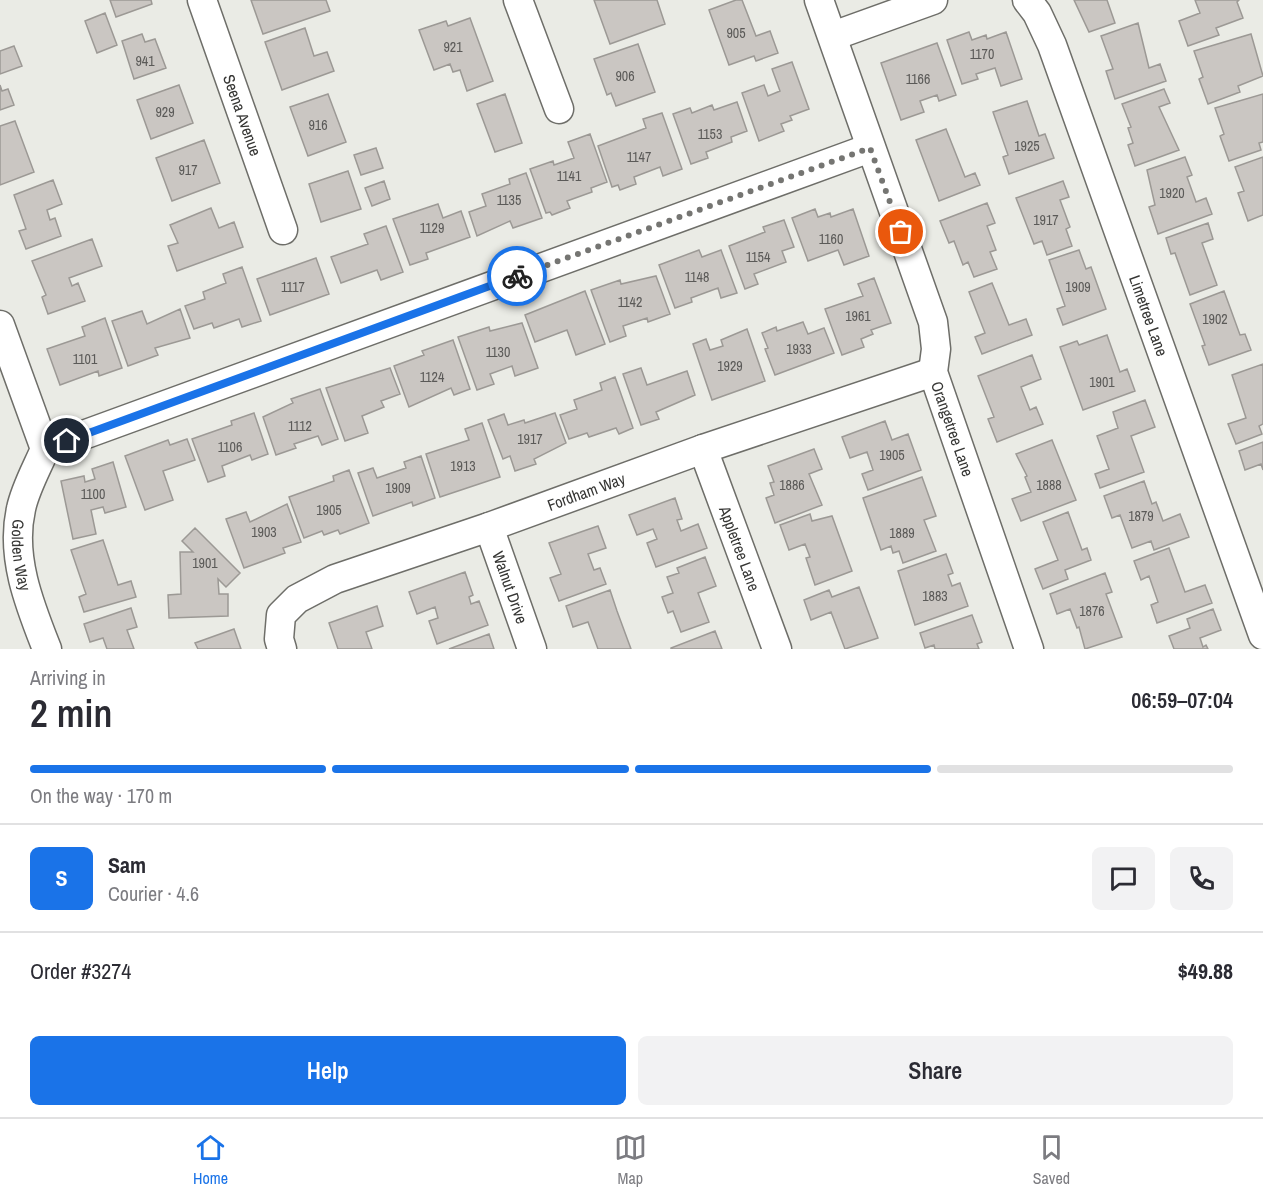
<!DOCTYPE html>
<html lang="en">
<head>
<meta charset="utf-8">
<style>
  body { margin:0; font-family:"Archivo Narrow",sans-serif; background:#f2f2f3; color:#2b2b33; height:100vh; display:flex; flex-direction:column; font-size:22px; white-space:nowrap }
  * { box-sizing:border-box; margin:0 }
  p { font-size:20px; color:#7c7c81 }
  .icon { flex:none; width:33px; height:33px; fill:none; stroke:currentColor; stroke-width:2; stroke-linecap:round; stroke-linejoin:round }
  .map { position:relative; height:649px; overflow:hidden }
  .panel { display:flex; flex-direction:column; background:#fff; flex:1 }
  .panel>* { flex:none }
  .pin { position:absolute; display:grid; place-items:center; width:51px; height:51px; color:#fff; margin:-26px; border:3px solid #fff; border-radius:50%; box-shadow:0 2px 6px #0007 }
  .courier { position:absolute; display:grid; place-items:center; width:60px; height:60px; margin:-30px; border:4px solid #1a73e8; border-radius:50%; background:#fff; color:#222; box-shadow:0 2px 8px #0007 }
  .overview em { font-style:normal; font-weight:600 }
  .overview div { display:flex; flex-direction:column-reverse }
  .overview { display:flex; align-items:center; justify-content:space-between; height:102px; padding:0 30px }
  h1 { font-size:39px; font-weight:600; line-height:45px }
  .bar { display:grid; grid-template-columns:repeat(4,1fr); gap:9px 6px; align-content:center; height:72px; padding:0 30px }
  .bar i { height:8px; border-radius:4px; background:#e1e1e2 }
  .bar .on { background:#1a73e8 }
  .bar p { grid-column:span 4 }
  .line { display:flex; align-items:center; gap:15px; padding:0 30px; border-top:2px solid #e1e1e2 }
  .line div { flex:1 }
  .round { display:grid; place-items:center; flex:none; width:63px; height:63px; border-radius:9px; background:#f2f2f3 }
  .button { display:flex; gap:12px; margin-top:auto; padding:12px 30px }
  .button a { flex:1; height:69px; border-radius:9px; background:#1a73e8; color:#fff; font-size:24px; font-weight:600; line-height:69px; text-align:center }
  .button a+a { background:#f2f2f3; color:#2b2b33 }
  .tab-bar { display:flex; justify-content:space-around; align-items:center; height:84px; border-top:2px solid #e1e1e2; background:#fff; font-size:16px; color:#7c7c81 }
  .tab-bar a { display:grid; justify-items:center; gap:3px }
  .tab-bar .on { color:#1a73e8 }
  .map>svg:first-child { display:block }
  .building { fill:#cac6c2; stroke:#9c9995; stroke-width:1.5 }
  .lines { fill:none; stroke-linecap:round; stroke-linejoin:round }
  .minor-casing { stroke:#6e6e69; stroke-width:31 }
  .minor { stroke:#fff; stroke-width:28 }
  .done { stroke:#757572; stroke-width:6; stroke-dasharray:0 10.8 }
  .route { stroke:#1a73e8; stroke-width:8 }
  .labels { text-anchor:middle; stroke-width:5; stroke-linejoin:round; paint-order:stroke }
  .number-label { font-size:14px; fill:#5b5a58 }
  .street-label { font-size:16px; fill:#363634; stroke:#fffffe }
</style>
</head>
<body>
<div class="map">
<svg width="1263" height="649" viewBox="0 0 1263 649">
  <rect width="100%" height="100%" fill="#eaebe5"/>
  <path class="building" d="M110,0h41l1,4 -36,13z
    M251,0h75l4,11 -67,23z
    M594,0h63l8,24 -55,20z
    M736,0h6l14,36 14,-5 8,22 -22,8 -2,-5 -25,9 -20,-55z
    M1074,0h33l8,23 -26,9z
    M1195,0h44l-2,2 6,16 -27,10 3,7 -31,11 -9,-25 21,-8z
    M105,13l12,32 -20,8 -12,-32z
    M470,18l23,63 -26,10 -7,-21 -7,2 -3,-8 -16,6 -15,-40 27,-9 2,5z
    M1138,23l11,45 11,-4 6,17 -51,18 -9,-28 7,-2 -12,-33z
    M305,28l9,28 13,-4 7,19 -52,19 -17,-48z
    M969,32l3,8 14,-5 1,4 19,-7 16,47 -21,7 -6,-18 -19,6 2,5 -16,5 -15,-44z
    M142,34l3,8 10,-3 11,29 -32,11 -12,-38z
    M1251,34l12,42 -25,10 2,6 -32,12 -9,-25 4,-2 -9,-26z
    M937,43l19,52 -17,6 -2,-6 -17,6 4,11 -23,8 -20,-57z
    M638,44l17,48 -39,14 -5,-13 -4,2 -13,-36z
    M14,46l8,20 -22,8v-23z
    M792,62l17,47 -19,7 2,4 -11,4 3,7 -25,10 -17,-48 22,-8 4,11 12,-5 -8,-22z
    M0,85l2,6 6,-2 6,16 -14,5z
    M179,85l14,38 -42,16 -14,-39z
    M1164,89l6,14 -11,4 20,43 -44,16 -7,-21 5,-2 -5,-15 3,-1 -9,-23z
    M328,94l18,48 -38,14 -18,-49z
    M505,94l17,49 -27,9 -18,-48z
    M1263,94v48l-4,1 2,7 -32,11 -9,-25 4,-2 -9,-26z
    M1027,101l12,35 6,-2 9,24 -45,16 -6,-17 5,-2 -15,-43z
    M737,102l10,29 -16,6 1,5 -26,10 2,6 -17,6 -18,-50 17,-6 2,5 20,-8 2,5z
    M662,113l20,56 -19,7 -3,-9 -26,10 2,7 -16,6 -2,-5 -6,2 -14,-41 48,-18 -3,-9z
    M15,121l19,51 -34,13v-59z
    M946,129l19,48 10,-4 5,12 -41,16 -23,-61z
    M590,134l17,48 -16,6 1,4 -25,9 3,7 -18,7 -2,-3 -4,1 -16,-44 23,-8 1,4 20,-7 -6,-16z
    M204,140l16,43 -48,18 -16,-43z
    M376,148l7,20 -22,7 -7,-20z
    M1185,157l7,18 -5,2 9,25 10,-4 6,16 -54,20 -9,-27 6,-2 -8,-35z
    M1263,157v58l-15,6 -10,-28 6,-2 -9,-24z
    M348,171l13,38 -40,13 -12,-38z
    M526,173l16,45 -29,10 -3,-7 -33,15 -8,-24 17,-6 -4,-12 28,-10 -1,-5z
    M53,180l9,24 -15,6 3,10 5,-2 6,18 -35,13 -7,-18 7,-2 -12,-34z
    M384,181l6,18 -18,7 -7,-18z
    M1063,181l6,16 -9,3 10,27 -4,2 6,17 -25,9 -5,-14 -8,3 -18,-46z
    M987,203l8,20 -8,3 9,24 -6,2 7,17 -23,8 -6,-15 -5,3 -9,-24 -5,2 -9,-22z
    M438,204l5,14 18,-7 9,26 -44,16 2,6 -18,6 -17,-46z
    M211,208l8,20 15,-6 9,25 -66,24 -9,-25 10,-3 -8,-18z
    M815,209l3,8 12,-4 1,4 22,-8 16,47 -25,9 -6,-15 -30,11 -16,-43z
    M784,220l10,27 -12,4 4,11 -32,12 4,10 -13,5 -16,-43 36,-14 -2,-5z
    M1208,223l5,16 -11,4 15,42 -27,10 -15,-42 -4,1 -5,-16z
    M386,226l17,46 -22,8 -4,-10 -36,13 -10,-26 37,-13 -4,-10z
    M92,239l10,27 -33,12 3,8 6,-3 7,18 -37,13 -6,-17 4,-2 -14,-34z
    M699,250l3,7 19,-7 16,43 -16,5 -3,-10 -27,10 1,4 -17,6 -16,-43z
    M1079,250l7,19 5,-2 15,42 -43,16 -6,-16 8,-3 -16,-46z
    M316,258l13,36 -59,21 -13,-36z
    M242,267l19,54 -19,6 -3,-8 -25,9 -2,-5 -18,6 -9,-23 20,-7 -2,-7 23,-9 -3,-9z
    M656,276l14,38 -22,8 -1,-4 -24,8 3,10 -16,6 -19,-52 29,-10 1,4z
    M874,278l17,45 -20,7 2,4 -12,5 3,8 -22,8 -17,-46 38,-13 -5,-12z
    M992,283l17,42 17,-6 6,16 -50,19 -7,-17 10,-4 -16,-41z
    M585,291l20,53 -29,11 -9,-25 -32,12 -10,-27z
    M1224,291l16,44 5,-1 6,16 -42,15 -7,-19 3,-1 -15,-41z
    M180,309l10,29 -35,10 3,7 -30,11 -16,-45 30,-10 5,13z
    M105,318l17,50 -23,8 -1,-5 -38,14 -13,-36 38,-13 -3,-9z
    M803,322l5,12 16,-6 10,25 -59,22 -10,-26 3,-1 -6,-15 14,-6 1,4z
    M522,323l16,45 -23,8 -3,-10 -22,8 4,10 -17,6 -19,-53 31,-10 1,4z
    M747,329l18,52 -53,19 -19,-56 13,-5 4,11 13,-4 -2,-6z
    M1107,335l13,37 7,-3 8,22 -52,19 -23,-63 17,-6 2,4z
    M453,340l17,49 -16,6 -3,-7 -42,19 -15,-41 30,-11 -2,-4z
    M1032,355l9,24 -20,8 9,23 6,-3 7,17 -46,18 -9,-23 6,-2 -16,-41z
    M1263,364v60l-4,2 3,8 -26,10 -8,-20 18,-6 -14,-43z
    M390,368l10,26 -19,7 3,6 -22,9 6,17 -23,8 -19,-53z
    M641,368l6,17 40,-14 8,24 -39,17 3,7 -18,6 -18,-51z
    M615,377l18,51 -14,6 -3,-6 -27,9 -2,-4 -18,6 -9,-24 17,-6 -3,-9 28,-10 -2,-7z
    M320,389l18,50 -16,6 -4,-9 -24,8 2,4 -20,7 -13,-38 30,-14 -2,-4z
    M1145,400l10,27 -24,9 13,36 -44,16 -5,-14 14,-5 -12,-33 21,-8 -5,-16z
    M254,413l14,41 -16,6 -2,-5 -28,11 3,10 -17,6 -16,-43 40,-14 -1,-4z
    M555,413l11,30 -32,16 2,5 -21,7 -5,-15 -7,3 -15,-39 16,-6 4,11 16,-5 1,3z
    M885,421l7,19 16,-6 13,36 -53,20 -6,-16 11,-4 -6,-18 -17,6 -8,-21z
    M482,423l18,54 -60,20 -14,-43 43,-14 -4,-11z
    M187,439l8,21 -32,11 10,29 -28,10 -20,-54 43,-16 2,5z
    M1052,440l24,60 -55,21 -9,-22 19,-7 -6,-15 2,-1 -11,-22z
    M1263,442v28l-2,-6 -16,6 -6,-19z
    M814,449l8,20 -13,5 13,31 -47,18 -9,-25 8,-3 -4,-12 4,-1 -6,-16z
    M421,456l14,42 -22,8 -1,-4 -39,14 -15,-43 15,-5 4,10 29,-10 -2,-6z
    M113,462l13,45 -21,6 -2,-6 -12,3 5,24 -23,5 -12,-58 23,-5 1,6 10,-3 -3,-10z
    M349,470l20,53 -29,11 -2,-4 -14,5 -2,-4 -18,7 -15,-41 45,-16 -1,-5z
    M922,477l14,39 -12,4 12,31 -33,12 -4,-12 -6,2 -2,-7 -10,4 -18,-52z
    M1144,481l8,23 4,-2 7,19 17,-7 9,23 -35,13 -3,-9 -19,7 -12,-33 -8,3 -8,-22z
    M675,498l7,21 -5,1 4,11 17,-7 9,24 -51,19 -9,-24 10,-4 -4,-10 -16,6 -8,-20z
    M287,504l14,38 -18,6 2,5 -41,15 -18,-49 20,-7 4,10z
    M1068,512l14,38 5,-2 4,12 -26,10 3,9 -25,10 -8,-20 23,-9 -15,-38z
    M810,514l2,7 20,-5 20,55 -37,14 -9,-27 4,-1 -5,-13 -16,6 -9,-25z
    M598,526l8,22 -18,6 6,16 6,-2 6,16 -47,17 -9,-23 11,-4 -12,-31z
    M195,528l45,45 -14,14 -8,-8 1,15h9v22l-59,2 -1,-23 13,-1 -1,-42h13l-11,-11z
    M103,540l15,45 13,-4 5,16 -52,15 -5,-15 7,-3 -15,-44z
    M1169,548l16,44 20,-7 7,18 -55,20 -6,-18 7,-3 -9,-26 -8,4 -7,-19z
    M946,554l7,19 -5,2 4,11 8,-3 8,23 -53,19 -17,-54z
    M705,557l11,29 -18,7 11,29 -28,10 -8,-21 -5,2 -6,-16 11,-4 -6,-16 12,-4 -2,-5z
    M465,572l8,23 -4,2 2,7 8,-3 9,24 -51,19 -8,-23 9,-3 -3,-11 -18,7 -8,-22z
    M1105,573l7,19 -6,2 16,43 -37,12 -6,-22 -2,1 -7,-19 -13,5 -7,-20z
    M859,587l19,51 -33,11 -14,-37 -20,8 -7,-20 25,-10 3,7z
    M610,590l7,21 14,38h-33l-10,-27 -15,5 -7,-21z
    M377,606l6,20 -17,6 6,17h-34l-9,-26z
    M131,608l6,19 -10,3 7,19h-27l-4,-11 -13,4 -6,-18z
    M1213,609l8,21 -21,8 3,9 3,-2 2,4h-34l-5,-13 21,-8 -3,-9z
    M972,615l10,27 -5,2 2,5h-44l-1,-4 -9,3 -5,-15z
    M234,629l7,20h-43l-3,-6z
    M715,631l7,18h-51v-1z
    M489,634l5,15h-45z"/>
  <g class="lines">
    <g class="minor-casing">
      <g id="minor">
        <path id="s1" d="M202,0l81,230"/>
        <path d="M518,0l41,109"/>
        <path id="s2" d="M819,0l114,322 3,27 -3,23 96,277"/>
        <path id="s3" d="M1027,0l10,13 15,32 211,590"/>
        <path d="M833,36l100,-36"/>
        <path id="s4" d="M0,325l45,124c-8,19 -20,40 -24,60 -11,48 9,97 26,140"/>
        <path d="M45,449l825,-301"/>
        <path id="s5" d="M703,449l74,200"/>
        <path id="s6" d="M489,527l43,122"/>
        <path id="s7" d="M282,649l-3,-10 2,-24 16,-16 38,-20 154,-52 214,-78 230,-77"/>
      </g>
    </g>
    <use href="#minor" class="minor"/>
  </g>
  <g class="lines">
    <path class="done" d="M517,276l353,-128 31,84"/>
    <path class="route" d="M67,441l450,-165"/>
  </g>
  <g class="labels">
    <g class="number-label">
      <text x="736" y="38">905</text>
      <text x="453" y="52">921</text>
      <text x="982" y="59">1170</text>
      <text x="145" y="66">941</text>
      <text x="625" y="81">906</text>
      <text x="918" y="84">1166</text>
      <text x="165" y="117">929</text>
      <text x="318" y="130">916</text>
      <text x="710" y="139">1153</text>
      <text x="1027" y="151">1925</text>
      <text x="639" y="162">1147</text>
      <text x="188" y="175">917</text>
      <text x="569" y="181">1141</text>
      <text x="1172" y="198">1920</text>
      <text x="509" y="205">1135</text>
      <text x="1046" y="225">1917</text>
      <text x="432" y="233">1129</text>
      <text x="831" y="244">1160</text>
      <text x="758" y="262">1154</text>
      <text x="697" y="282">1148</text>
      <text x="293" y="292">1117</text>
      <text x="1078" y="292">1909</text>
      <text x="630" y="307">1142</text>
      <text x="858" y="321">1961</text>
      <text x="1215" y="324">1902</text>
      <text x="799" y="354">1933</text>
      <text x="498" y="357">1130</text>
      <text x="85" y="364">1101</text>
      <text x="730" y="371">1929</text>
      <text x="432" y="382">1124</text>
      <text x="1102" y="387">1901</text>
      <text x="300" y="431">1112</text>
      <text x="530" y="444">1917</text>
      <text x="230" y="452">1106</text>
      <text x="892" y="460">1905</text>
      <text x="463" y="471">1913</text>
      <text x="792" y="490">1886</text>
      <text x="1049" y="490">1888</text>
      <text x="398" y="493">1909</text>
      <text x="93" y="499">1100</text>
      <text x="329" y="515">1905</text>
      <text x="1141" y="521">1879</text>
      <text x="264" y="537">1903</text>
      <text x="902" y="538">1889</text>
      <text x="205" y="568">1901</text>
      <text x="935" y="601">1883</text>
      <text x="1092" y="616">1876</text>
    </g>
    <g class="street-label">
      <text dy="6" stroke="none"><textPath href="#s1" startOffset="122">Seena Avenue</textPath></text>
      <text dy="6" stroke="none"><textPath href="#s3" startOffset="339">Limetree Lane</textPath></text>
      <text dy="6" stroke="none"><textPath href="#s2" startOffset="452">Orangetree Lane</textPath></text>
      <text dy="6" stroke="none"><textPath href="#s7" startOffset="366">Fordham Way</textPath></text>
      <text dy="6" stroke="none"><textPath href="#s5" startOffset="106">Appletree Lane</textPath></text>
      <text dy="6" stroke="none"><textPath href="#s4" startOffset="243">Golden Way</textPath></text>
      <text dy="6" stroke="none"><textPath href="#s6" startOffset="64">Walnut Drive</textPath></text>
    </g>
  </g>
</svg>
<div class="pin" style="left:901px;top:232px;background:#ea580c"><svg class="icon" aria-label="bag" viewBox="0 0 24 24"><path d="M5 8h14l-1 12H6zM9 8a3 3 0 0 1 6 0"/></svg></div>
<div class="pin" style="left:67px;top:441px;background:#1f2937"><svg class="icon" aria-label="home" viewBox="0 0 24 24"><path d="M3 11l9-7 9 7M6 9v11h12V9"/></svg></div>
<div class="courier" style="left:517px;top:276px"><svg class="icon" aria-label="bike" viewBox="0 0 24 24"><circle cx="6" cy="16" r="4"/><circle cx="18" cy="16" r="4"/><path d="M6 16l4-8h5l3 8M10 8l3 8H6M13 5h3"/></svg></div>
</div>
<section class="panel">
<div class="overview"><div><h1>2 min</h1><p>Arriving in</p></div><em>06:59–07:04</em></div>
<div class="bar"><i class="on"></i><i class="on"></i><i class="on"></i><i></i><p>On the way · 170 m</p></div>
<div class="line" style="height:108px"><b class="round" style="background:#1a73e8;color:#fff">S</b><div><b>Sam</b><p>Courier · 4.6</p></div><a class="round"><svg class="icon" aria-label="chat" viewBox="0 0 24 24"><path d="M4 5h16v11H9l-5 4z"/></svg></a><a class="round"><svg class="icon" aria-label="phone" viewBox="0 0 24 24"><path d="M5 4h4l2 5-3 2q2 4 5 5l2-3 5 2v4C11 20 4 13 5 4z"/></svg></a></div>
<div class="line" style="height:78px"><div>Order #3274</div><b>$49.88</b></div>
<div class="button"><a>Help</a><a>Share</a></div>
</section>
<nav class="tab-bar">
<a class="on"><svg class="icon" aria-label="home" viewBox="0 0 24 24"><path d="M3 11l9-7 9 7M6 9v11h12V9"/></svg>Home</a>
<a><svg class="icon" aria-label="map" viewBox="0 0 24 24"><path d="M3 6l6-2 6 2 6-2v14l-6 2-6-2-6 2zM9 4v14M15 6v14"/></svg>Map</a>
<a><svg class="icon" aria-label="saved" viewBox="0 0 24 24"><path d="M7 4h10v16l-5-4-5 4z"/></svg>Saved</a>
</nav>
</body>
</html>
